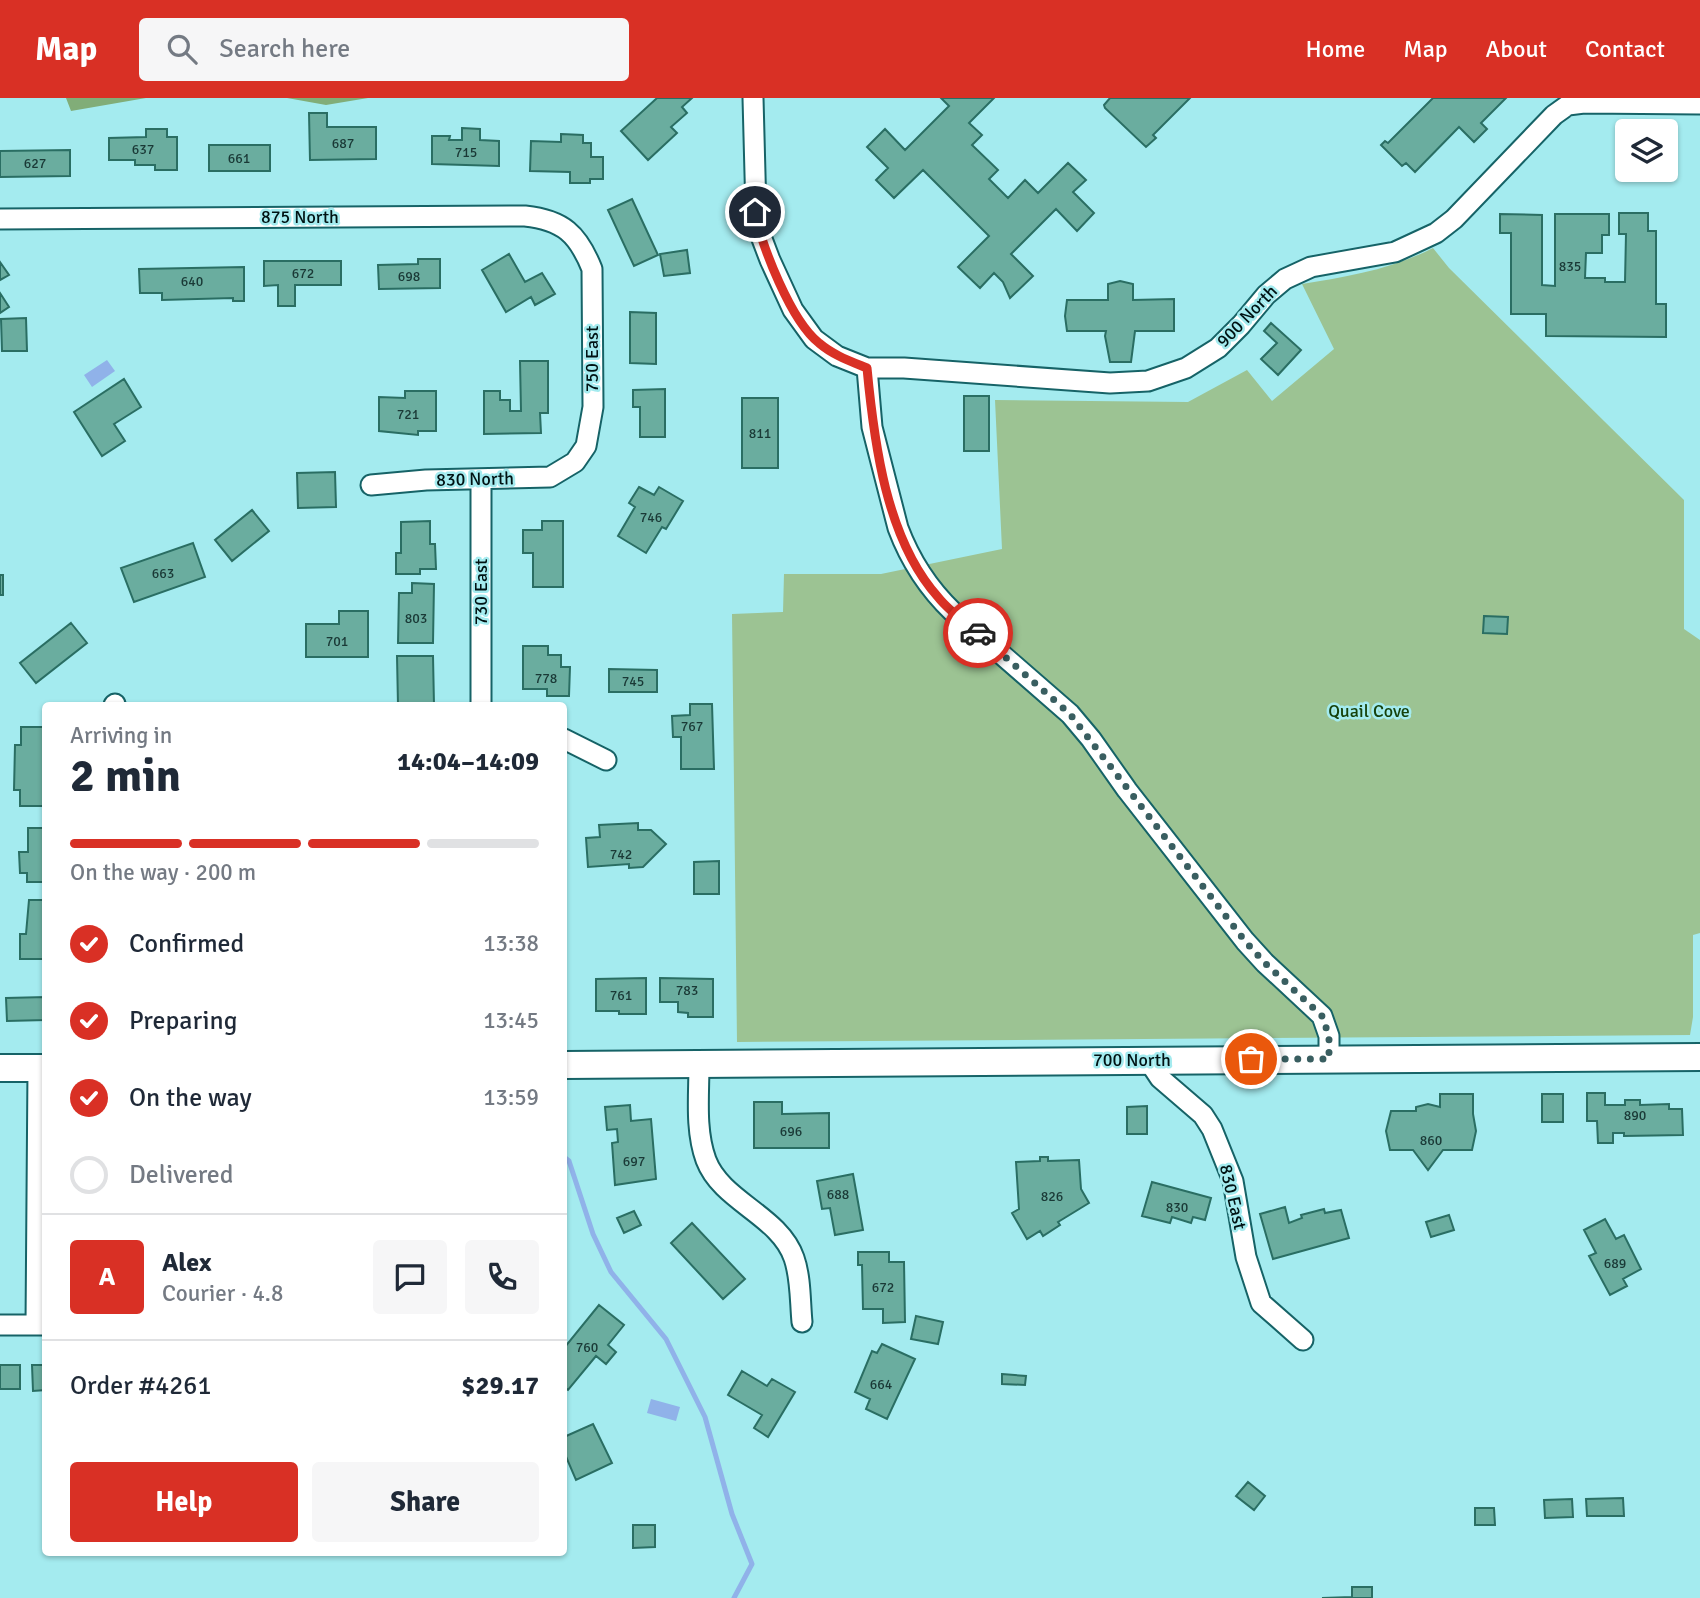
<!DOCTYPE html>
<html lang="en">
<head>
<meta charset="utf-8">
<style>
  body { margin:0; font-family:Signika,sans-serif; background:#f6f6f7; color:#1f2937; height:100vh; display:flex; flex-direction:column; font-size:26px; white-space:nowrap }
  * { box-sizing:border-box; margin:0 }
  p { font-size:23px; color:#747a83 }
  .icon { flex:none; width:38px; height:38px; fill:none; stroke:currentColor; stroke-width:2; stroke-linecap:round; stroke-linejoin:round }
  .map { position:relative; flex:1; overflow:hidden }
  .drawer { position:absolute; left:42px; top:604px; width:525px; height:854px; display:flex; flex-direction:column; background:#fff; border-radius:7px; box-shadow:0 2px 5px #0004 }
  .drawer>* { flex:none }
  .tools { position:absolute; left:1615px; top:21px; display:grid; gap:14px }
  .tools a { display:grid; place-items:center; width:63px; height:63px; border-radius:7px; background:#fff; box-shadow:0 2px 5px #0004; font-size:35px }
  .pin { position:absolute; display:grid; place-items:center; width:60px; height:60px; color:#fff; margin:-30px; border:4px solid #fff; border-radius:50%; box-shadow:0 2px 7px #0007 }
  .courier { position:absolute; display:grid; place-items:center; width:70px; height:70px; margin:-35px; border:5px solid #d93025; border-radius:50%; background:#fff; color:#222; box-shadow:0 2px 9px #0007 }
  .summary em { font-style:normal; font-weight:700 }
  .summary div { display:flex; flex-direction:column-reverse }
  .summary { display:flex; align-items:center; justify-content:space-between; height:119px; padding:0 28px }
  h1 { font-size:46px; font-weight:700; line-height:52px }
  .bar { display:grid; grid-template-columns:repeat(4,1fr); gap:10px 7px; align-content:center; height:84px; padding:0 28px }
  .bar i { height:9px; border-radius:5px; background:#e0e1e3 }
  .bar .selected { background:#d93025 }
  .bar p { grid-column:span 4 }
  .line { display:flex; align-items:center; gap:18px; padding:0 28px; border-top:2px solid #e0e1e3 }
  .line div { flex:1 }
  .round { display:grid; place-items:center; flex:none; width:74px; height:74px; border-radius:7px; background:#f6f6f7 }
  ol { padding:0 28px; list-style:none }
  li { display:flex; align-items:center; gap:21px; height:77px }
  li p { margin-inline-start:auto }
  li .icon { padding:7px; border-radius:50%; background:#d93025; color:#fff; stroke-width:4 }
  li:last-child { color:#747a83 }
  li i { width:38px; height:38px; border:4px solid #e0e1e3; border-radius:50% }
  .action { display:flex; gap:14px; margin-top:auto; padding:14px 28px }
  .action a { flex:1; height:80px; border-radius:7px; background:#d93025; color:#fff; font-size:28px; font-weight:700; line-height:80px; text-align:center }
  .action a+a { background:#f6f6f7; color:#1f2937 }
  header { display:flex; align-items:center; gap:42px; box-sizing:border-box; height:98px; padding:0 35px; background:#d93025; color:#fff }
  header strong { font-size:33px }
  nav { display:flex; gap:38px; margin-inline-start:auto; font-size:24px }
  .search { width:490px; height:63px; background:#f6f6f7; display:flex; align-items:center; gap:18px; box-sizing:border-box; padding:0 24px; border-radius:7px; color:#747a83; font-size:26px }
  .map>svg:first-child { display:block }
  .green { fill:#9cc393 }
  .forest { fill:#81ad78 }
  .water { fill:#90b2e9 }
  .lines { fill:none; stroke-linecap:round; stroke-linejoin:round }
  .stream { stroke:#90b2e9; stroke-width:5 }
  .building { fill:#6aad9f; stroke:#2a6e63; stroke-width:2 }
  .street-casing { stroke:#166367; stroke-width:23 }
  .secondary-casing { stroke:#166367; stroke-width:30 }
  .street { stroke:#fff; stroke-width:19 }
  .secondary { stroke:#fff; stroke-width:26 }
  .done { stroke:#395e60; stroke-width:7; stroke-dasharray:0 12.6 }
  .route { stroke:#d93025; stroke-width:9 }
  .labels { text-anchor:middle; stroke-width:5; stroke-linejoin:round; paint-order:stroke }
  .number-label { font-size:14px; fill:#1a3936 }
  .street-label { font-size:18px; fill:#001213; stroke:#a4ebef }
  .park-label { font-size:18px; fill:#16410b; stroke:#a4ebef }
</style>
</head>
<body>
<header>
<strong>Map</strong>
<div class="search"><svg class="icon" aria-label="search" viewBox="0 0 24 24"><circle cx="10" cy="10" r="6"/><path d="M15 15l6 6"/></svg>Search here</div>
<nav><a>Home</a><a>Map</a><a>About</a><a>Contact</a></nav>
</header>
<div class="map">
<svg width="1700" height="1500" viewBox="0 0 1700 1500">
  <rect width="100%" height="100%" fill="#a4ebef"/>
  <path class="green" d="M1433,150l16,20 235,232v129l16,11v293l-7,2v82l-3,18 -953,7 -5,-428 51,-2 1,-38h97l121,-25 -7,-149 193,2 59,-32 25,31 62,-52 -32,-65c45,-7 90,-15 131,-36z"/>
  <path class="forest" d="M66,0h80l-75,13z
    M287,0h81l-42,7z"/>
  <path class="water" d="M107,262l8,11 -23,16 -8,-12z
    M651,1301l29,8 -4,14 -29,-8z"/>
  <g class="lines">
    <path class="stream" d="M564,1059l5,4 24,73 18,38 55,67 39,78 27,97 20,50 -18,34"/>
  </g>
  <path class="building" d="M657,0h35l-10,9 5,6 -16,14 6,6 -29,27 -27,-29z
    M941,0h53l-25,25 13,12 -10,10 26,25 -9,9 19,19 17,-18 13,13 30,-30 18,17 -13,12 21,21 -17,18 -21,-22 -45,45 22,22 -23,22 -7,-16 -9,-9 -14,15 -22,-21 31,-31 -66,-66 -29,28 -18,-18 12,-12 -21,-21 18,-18 20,21 44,-44z
    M1110,0h80l-37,37 3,3 -10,9 -41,-39 -1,-3z
    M1433,0h73l-25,25 6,6 -13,13 -15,-15 -44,45 -9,-9 -4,3 -21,-21 4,-4 3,2z
    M309,15h18v14h49v32l-66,1z
    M462,30l18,1v11l19,1v25l-67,-2v-28h18l-1,4h13z
    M146,31h21v8h10v33h-22v-5h-20v-5h-26v-22l37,-1z
    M561,36l22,1v8h8v14h12v22h-13v4h-20v-11l-40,-1 1,-30 30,1z
    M209,47h61v26h-61z
    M70,52v26l-70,1v-26z
    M632,101l26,56 -24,11 -26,-56z
    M1619,115h29v18h8v73h10v33l-120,-1v-22h-35v-81h-11v-19l42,1v70l13,1v-72h54v21h-7v18h-16l-1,25h20v4h20l1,-48h-7z
    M687,152l3,23 -26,3 -4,-22z
    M509,156l16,28 17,-9 13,21 -20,11 -4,-8 -25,15 -24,-42z
    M418,161h22v29l-61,1 -1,-24 40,-1z
    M264,163h77v24h-46v21h-17v-21l-14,1z
    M0,164l9,13 -9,5z
    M244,169v34h-11v-3l-71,2v-7h-22l-1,-24z
    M1120,183l13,3v16l41,-1v32h-39l-4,31h-21l-5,-26 1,-5h-39l-2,-15 2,-16h41v-16z
    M0,195l9,14 -9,6z
    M630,214l26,1v51l-26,-1z
    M26,220l1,33h-25l-1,-32z
    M1271,225l30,27 -23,25 -17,-16 16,-16 -13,-12z
    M520,263h28v52h-8l1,20 -57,1v-43h16v9h10v11h11z
    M124,281l17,28 -27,17 11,17 -23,15 -28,-44z
    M665,291v48h-25v-30h-7v-17z
    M405,293h31v40h-18v4l-39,-4v-34l26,1z
    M964,298h25v55h-25z
    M742,300h36v70h-36z
    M335,374l1,35 -38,1 -1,-35z
    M639,389l15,8 5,-8 24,14 -17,28 -4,-2 -16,26 -28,-17 17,-29 -6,-4z
    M252,412l17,21 -37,30 -17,-21z
    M430,423v23h5l1,25h-16v5h-24v-21h5v-31z
    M542,423h21v66h-30v-34h-10v-23h19z
    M193,445l12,34 -71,25 -13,-34z
    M0,477h3v20h-3z
    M412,485l22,1 -1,59h-35l1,-50h13z
    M339,513h29v46h-62v-33h33z
    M1484,518l24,1 -1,17 -24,-1z
    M71,525l16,20 -51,40 -16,-20z
    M523,548h25v9h13v12h9l-1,29h-22v-7h-24z
    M397,558h36l1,49h-36z
    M609,571l48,1v22h-48z
    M690,606h22l2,65h-33v-32h-8l-1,-21 18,-1z
    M21,629h25v79h-26v-16h-6l1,-45h6z
    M638,725v7h13l15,14 -23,23 -14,1v-4l-41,3 -2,-29 14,-1 -1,-12z
    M28,730h18v54h-19v-9h-7l-1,-21h9z
    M719,763v33h-25v-32z
    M29,802h17v59h-26v-25h6z
    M646,880v36h-27v-3h-23v-32z
    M660,880l53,1v38h-25v-4l-10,-1v-10h-18z
    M46,899v23l-39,1 -1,-23z
    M1587,995h18v12h20v-5h15v5l29,-1v5h13l1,26 -59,1v-3h-11v10h-15l-1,-22h-10z
    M1440,996h33v20l3,17 -4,19h-29l-15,20 -15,-20h-23l-4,-19 5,-20h25v-4l12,-3 12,3z
    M1542,996h21v28h-21z
    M754,1004h28v12l47,-1v35h-75z
    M630,1007l1,16 20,-2 5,60 -41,6 -3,-42 6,-1 -1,-13 -10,1 -2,-23z
    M1147,1008v28h-20v-27z
    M1040,1059h8v4l31,-1 2,29 8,14 -31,19 2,3 -17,11 -3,-5 -13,8 -15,-26 7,-4 -3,-47 24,-1z
    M853,1076l10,56 -28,5 -5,-27 -8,1 -5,-28z
    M1152,1084l59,16 -6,22 -12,-3 -2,6 -19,-6 -2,6 -28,-7z
    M1285,1109l4,16 13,-5 -1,-3 23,-6 1,4 16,-3 8,28 -76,21 -13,-45z
    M634,1113l7,14 -17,8 -7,-15z
    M1449,1117l5,15 -23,7 -5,-15z
    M1605,1121l11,20 8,-4 17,34 -18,10 4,7 -17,9 -21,-39 7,-3 -12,-23z
    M692,1125l53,56 -22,20 -52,-56z
    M858,1154h31v10h15l1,60 -22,1v-14h-20l-1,-44h-4z
    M599,1207l25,20 -16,20 8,7 -10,12 -10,-8 -28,34 -4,-3v-39z
    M916,1218l27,6 -5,22 -27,-5z
    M882,1246l33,15 -28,60 -21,-10 4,-10 -15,-7 17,-41 5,2z
    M0,1267h20v24h-20z
    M32,1267h14v25l-13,1z
    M742,1273l25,15 5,-7 23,13 -27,45 -14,-9 8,-13 -34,-20z
    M1002,1276l24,2 -1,9 -23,-1z
    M593,1326l19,39 -36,17 -12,-28v-15z
    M1248,1384l17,14 -11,14 -18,-14z
    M1623,1400l1,18h-37l-1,-17z
    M1572,1401l1,18 -28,1 -1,-18z
    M1475,1410h19l1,17h-20z
    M633,1427h22v22l-22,1z
    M1352,1489h20v11h-50l30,-1z"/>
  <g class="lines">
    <g class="street-casing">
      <path id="street" d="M753,0l3,114 3,19 11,29 23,50 21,29 23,17 30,12h37l206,15 38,-2 38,-13 32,-20 23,-23 25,-30 19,-16 26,-12 84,-15 41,-19 18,-14 100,-104 14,-10 16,-2 116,1
        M0,121l525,-3c38,4 53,18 67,53l1,138 -7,39 -11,16 -25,15 -124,3 -55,5
        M867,270l5,59 26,101c12,32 31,61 55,84l117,102 21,25 36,51 118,151 20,22 57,53 7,20v23
        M481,381v226
        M114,607l1,-1
        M564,641l42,21
        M1148,962l12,18 43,37 9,14 21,52 13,76 15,46 42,37
        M699,966c0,31 -4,66 7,96 16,42 73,55 88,98 7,20 6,44 8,64
        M0,1227h46
        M36,1227l2,-257"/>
    </g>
    <g class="secondary-casing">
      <path id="secondary" d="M564,967l1136,-8
        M0,970h46"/>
    </g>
    <use href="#street" class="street"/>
    <use href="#secondary" class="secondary"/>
  </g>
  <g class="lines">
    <path class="done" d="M978,535l92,81 175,227 20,22 57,53 7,20v23h-78"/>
    <path class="route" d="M755,114c7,35 36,109 64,131 14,12 31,18 48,25 7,74 19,171 71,229 11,14 27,25 40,36"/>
  </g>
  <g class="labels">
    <g class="number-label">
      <text x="343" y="50">687</text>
      <text x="143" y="56">637</text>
      <text x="466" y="59">715</text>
      <text x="239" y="65">661</text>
      <text x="35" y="70">627</text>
      <text x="1570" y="173">835</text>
      <text x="303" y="180">672</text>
      <text x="409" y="183">698</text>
      <text x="192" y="188">640</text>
      <text x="408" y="321">721</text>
      <text x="760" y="340">811</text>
      <text x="651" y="424">746</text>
      <text x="163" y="480">663</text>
      <text x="416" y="525">803</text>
      <text x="337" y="548">701</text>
      <text x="546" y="585">778</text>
      <text x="633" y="588">745</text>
      <text x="692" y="633">767</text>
      <text x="621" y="761">742</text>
      <text x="687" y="897">783</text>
      <text x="621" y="902">761</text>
      <text x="1635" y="1022">890</text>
      <text x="791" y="1038">696</text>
      <text x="1431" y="1047">860</text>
      <text x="634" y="1068">697</text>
      <text x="838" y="1101">688</text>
      <text x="1052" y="1103">826</text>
      <text x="1177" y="1114">830</text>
      <text x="1615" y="1170">689</text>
      <text x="883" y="1194">672</text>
      <text x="587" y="1254">760</text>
      <text x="881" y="1291">664</text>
    </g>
    <g class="street-label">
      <text x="300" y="125">875 North</text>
      <text transform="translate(1247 218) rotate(-46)" y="6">900 North</text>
      <text transform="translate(592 261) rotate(-90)" y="6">750 East</text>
      <text transform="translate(475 381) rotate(-1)" y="6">830 North</text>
      <text transform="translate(481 494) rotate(-90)" y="6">730 East</text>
      <text x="1132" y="968">700 North</text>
      <text transform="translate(1233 1099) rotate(77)" y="6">830 East</text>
    </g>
    <g class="park-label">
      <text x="1369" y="619">Quail Cove</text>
    </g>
  </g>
</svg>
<div class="tools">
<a><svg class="icon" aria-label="layers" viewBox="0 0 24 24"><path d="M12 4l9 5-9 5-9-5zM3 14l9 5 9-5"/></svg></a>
</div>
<div class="pin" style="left:1251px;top:961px;background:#ea580c"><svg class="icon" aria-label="bag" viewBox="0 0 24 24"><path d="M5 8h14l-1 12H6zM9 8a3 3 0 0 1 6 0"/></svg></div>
<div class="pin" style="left:755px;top:114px;background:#1f2937"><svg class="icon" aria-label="home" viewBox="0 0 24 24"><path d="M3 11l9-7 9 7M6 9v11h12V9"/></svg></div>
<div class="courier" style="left:978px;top:535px"><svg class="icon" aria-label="car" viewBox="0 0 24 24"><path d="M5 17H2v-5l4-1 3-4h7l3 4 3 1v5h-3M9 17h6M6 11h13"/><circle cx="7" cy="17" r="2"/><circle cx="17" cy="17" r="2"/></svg></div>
<section class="drawer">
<div class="summary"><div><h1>2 min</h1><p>Arriving in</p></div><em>14:04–14:09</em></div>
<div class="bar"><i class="selected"></i><i class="selected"></i><i class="selected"></i><i></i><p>On the way · 200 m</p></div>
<ol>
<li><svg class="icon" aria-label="check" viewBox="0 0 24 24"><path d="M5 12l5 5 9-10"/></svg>Confirmed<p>13:38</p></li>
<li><svg class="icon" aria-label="check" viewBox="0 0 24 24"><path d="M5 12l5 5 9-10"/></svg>Preparing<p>13:45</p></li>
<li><svg class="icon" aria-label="check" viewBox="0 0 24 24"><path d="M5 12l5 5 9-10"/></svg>On the way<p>13:59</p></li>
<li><i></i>Delivered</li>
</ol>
<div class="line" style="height:126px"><b class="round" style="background:#d93025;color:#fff">A</b><div><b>Alex</b><p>Courier · 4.8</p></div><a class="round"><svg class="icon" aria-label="chat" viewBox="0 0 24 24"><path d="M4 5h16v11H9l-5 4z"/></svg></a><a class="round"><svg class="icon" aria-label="phone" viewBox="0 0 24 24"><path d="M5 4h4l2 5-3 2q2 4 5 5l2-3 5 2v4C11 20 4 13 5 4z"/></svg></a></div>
<div class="line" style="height:91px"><div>Order #4261</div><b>$29.17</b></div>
<div class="action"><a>Help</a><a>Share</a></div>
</section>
</div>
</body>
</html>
